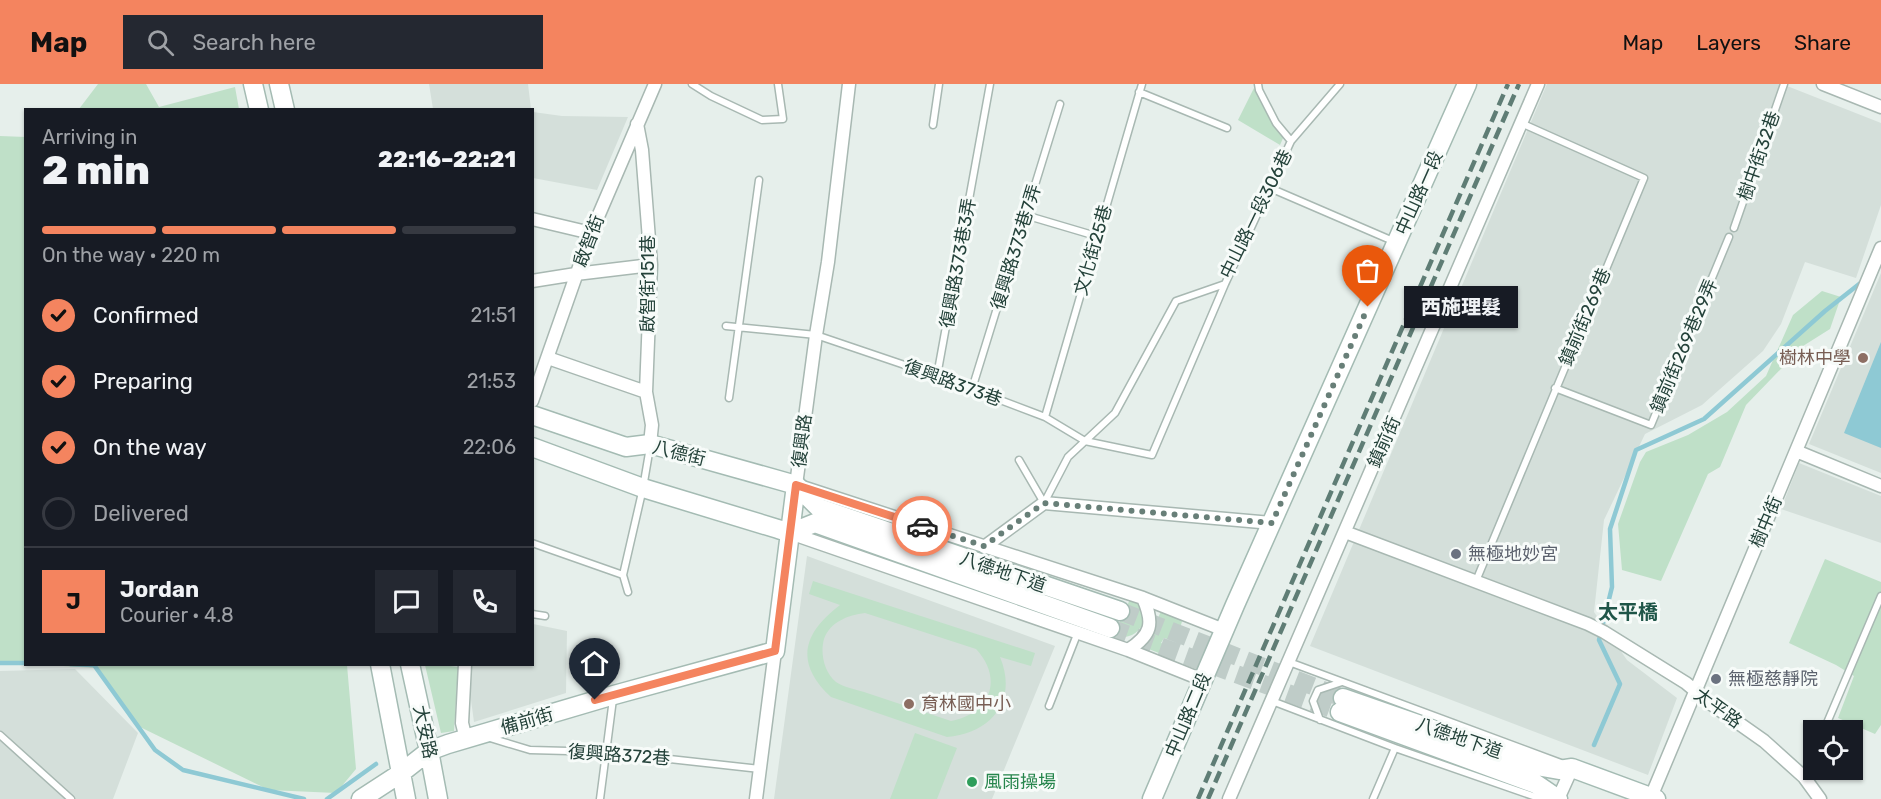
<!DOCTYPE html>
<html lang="en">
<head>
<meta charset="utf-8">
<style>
  body { margin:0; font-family:Rubik,"Noto Sans TC",sans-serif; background:#242831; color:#f1f3f6; height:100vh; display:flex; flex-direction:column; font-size:22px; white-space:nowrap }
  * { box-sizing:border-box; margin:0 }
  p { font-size:20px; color:#9ea1a6 }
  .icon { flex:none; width:33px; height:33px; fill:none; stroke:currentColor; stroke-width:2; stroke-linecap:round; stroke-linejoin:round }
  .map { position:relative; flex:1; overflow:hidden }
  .drawer { position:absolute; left:24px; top:24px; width:510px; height:558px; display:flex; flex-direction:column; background:#171b24; border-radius:0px; box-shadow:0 2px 4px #0004 }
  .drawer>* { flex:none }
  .buttons { position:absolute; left:1803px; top:636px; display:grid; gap:12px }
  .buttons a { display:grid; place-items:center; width:60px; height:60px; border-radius:0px; background:#171b24; box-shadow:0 2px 4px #0004; font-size:30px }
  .pin { position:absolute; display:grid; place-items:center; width:51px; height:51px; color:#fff; margin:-62px -26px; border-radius:50% 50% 50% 0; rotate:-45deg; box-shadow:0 0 6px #0007 }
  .pin .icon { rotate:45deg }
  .courier { position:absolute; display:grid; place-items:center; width:60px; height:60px; margin:-30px; border:4px solid #f4845f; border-radius:50%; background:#fff; color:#222; box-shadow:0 2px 8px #0007 }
  .bubble { position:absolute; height:42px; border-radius:0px; background:#171b24; box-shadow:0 2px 4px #0004; font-size:20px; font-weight:800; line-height:42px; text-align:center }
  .headline em { font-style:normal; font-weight:800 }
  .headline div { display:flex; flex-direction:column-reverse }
  .headline { display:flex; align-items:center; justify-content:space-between; height:102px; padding:0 18px }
  h1 { font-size:39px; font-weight:800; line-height:45px }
  .bar { display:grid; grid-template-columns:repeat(4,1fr); gap:9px 6px; align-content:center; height:72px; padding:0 18px }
  .bar i { height:8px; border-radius:4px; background:#363941 }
  .bar .active { background:#f4845f }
  .bar p { grid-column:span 4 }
  .line { display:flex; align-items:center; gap:15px; padding:0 18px; border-top:2px solid #363941 }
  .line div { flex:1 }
  .round { display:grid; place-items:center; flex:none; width:63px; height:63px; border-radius:0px; background:#242831 }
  ol { padding:0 18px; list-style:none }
  li { display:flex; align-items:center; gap:18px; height:66px }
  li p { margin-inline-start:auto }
  li .icon { padding:6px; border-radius:50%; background:#f4845f; color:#111; stroke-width:4 }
  li:last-child { color:#9ea1a6 }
  li i { width:33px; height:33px; border:3px solid #363941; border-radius:50% }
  header { display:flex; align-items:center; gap:36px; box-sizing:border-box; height:84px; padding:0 30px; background:#f4845f; color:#111 }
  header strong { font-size:28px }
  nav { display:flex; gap:33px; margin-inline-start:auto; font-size:21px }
  .search { width:420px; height:54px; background:#242831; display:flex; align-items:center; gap:15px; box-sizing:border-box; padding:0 21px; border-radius:0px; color:#9ea1a6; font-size:22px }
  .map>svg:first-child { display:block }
  .built { fill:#d4dfda }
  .green { fill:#bfe0c8; fill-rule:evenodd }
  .water { fill:#8ec9d4 }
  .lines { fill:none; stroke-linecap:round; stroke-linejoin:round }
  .stream { stroke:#8ec9d4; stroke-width:4.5 }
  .secondary-tunnel { stroke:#bfccc8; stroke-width:18; stroke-dasharray:18 9; stroke-linecap:butt }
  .lane-casing { stroke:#a8b8b2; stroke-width:9 }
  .street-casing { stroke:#a8b8b2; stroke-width:15 }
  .secondary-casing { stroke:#a4bbb3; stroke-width:21 }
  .lane { stroke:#fff; stroke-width:6 }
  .street { stroke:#fff; stroke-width:12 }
  .secondary { stroke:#fff; stroke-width:18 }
  .rail { stroke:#5f7d75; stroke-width:4.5; stroke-dasharray:12 6; stroke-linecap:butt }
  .done { stroke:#687f78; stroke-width:6; stroke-dasharray:0 10.8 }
  .route { stroke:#f4845f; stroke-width:8 }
  .education-dot { fill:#8d6e63; stroke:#f7fbf9; stroke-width:2 }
  .worship-dot { fill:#6b7280; stroke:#f7fbf9; stroke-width:2 }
  .leisure-dot { fill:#2e9e5b; stroke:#f7fbf9; stroke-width:2 }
  .labels { text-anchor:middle; stroke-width:6; stroke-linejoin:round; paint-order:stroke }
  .street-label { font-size:18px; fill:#24423a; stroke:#f7fbf9 }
  .education-label { font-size:18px; fill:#785e54; stroke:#f7fbf9; text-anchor:end }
  .worship-label { font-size:18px; fill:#5b616d; stroke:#f7fbf9; text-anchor:start }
  .leisure-label { font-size:18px; fill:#27864d; stroke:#f7fbf9; text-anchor:start }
  .neighbourhood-label { font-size:20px; font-weight:bold; fill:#1f5548; stroke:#f7fbf9 }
</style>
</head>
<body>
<header>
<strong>Map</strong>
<div class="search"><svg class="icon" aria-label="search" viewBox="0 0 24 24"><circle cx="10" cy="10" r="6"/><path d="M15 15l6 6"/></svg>Search here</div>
<nav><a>Map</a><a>Layers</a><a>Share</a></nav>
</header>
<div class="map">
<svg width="1881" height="715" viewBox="0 0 1881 715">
  <rect width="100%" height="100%" fill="#e6efeb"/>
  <path class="built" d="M429,0h99l3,25h-98z
    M1547,0h235l99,39v82l-25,73 -51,-16 -24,62 -18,27 -61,54 -57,29 -41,86 -10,92 33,48 50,38 -29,77 -338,-129z
    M533,28l29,4 66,1 -31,73 -64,-12z
    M1881,189v200l-72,-29z
    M1799,379l82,33v47l-100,-34z
    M807,472l248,90 -63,153h-218z
    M533,540l34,7 -1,62 -92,29 -4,-29 2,-28 60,-1z
    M75,585l63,64 -25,66h-113v-128z"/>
  <path class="green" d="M98,0h48l13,23 76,-20 4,22h-160z
    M1254,4l30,48 -4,9 -42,-25z
    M0,52l26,1 -1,526 -25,-2z
    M1822,207l19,6 -11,32 -27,17 -57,59 -26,62 -12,7 -47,107 -39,-11 -4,-46 22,-62 6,-10 42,-17 39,-23 39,-36 27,-61z
    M1825,475l56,23v143l-6,9 -37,-16 16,-42 -18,-11 -47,-22z
    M813,497l222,72 -4,13 -31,-9c18,43 -8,76 -53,80l-116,-40c-37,-34 -28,-64 9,-92l-31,-11zM865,529l111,36c28,30 14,65 -25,72 -28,-9 -56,-19 -84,-28 -9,-3 -24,-6 -31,-11 -12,-10 -16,-29 -12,-43 6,-17 24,-24 41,-26z
    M1131,513l8,4 7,17c-7,16 -16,21 -33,19z
    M1161,527l22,7 -7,24 -12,-4 -3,5 12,4 -4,10 -23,-9z
    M46,581h301l9,104 -20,24 -67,-3 -129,-63 -42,-59z
    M442,581l16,2 -4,64 -13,2 -16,-68z
    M915,649l42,15 -20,51h-47z"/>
  <path class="water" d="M1881,258v106l-37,-15z"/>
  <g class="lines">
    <path class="stream" d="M0,579h26
      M70,580l24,1 61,85 28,20 121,29
      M1594,661l26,-61 -21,-44 13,-53 -2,-58 26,-79 68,-31 121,-108 38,-30
      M327,715l49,-35"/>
    <path class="secondary-tunnel" d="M1120,527l223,87
      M1110,544l230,84"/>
    <g class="lane-casing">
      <path id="lane" d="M692,0l19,12 51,24 21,-1 -5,-35
        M1258,0l1,6 17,33 15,18
        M1139,8l88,36
        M933,41l6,-41
        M1270,104l123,53
        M1025,131l71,21
        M1734,144l50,-144
        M726,242l90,9 121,41 108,41 40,24 67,14 73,-171
        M937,292l53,-292
        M1555,304l96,37 78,-188
        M972,305l88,-285
        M729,314l30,-218
        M1045,333l97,-333
        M1019,376l25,43
        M1044,419l24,-46 47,-44 61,-112 49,-17 66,-143 49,-57
        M532,459l91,32
        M1476,497l168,-403 -123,-55
        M628,508l-5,-17 20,-87 7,-41
        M532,530l13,2
        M1289,578l272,101
        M1272,617l123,47 138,48 12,1
        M1049,622l29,-74
        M1320,636l-7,-19 5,-11 24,-8
        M1824,646l57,-134
        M0,651l71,64
        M490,654l40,12 76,2 154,17
        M1804,693l10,-22
        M600,715l13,-100
        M1373,715l22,-51"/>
    </g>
    <g class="street-casing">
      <path id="street" d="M849,0l-21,178 -12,73 -20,150 347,113 81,32
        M1823,0l58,23
        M637,40l5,26 9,115 -5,127 6,33 -2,19
        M532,135l59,14
        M532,197l44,-7 75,-9
        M548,274l98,34
        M532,317l59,-168 64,-149
        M1796,367l85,35
        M1345,448l243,92 16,8 82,51 24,20 54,38 40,36 16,22
        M790,449l338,117 75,30
        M984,463l60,-44 228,20
        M1128,566c24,-15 26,-27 15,-52
        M465,580l-3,59 4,16
        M1651,713l230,-549
        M756,715l19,-148
        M1229,715l309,-715
        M1558,715l14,-31"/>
    </g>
    <g class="secondary-casing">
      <path id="secondary" d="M253,0l6,26
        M279,0l6,26
        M532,331l94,32 24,-3 146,41 23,23 301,103
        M532,363l111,41 135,41 12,4 25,-10 295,105
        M380,580l26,135
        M410,580l19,87 9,48
        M1343,614l199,69 17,3 13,-2 84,31
        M1340,628l196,72 22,15
        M361,715l40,-26 28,-22 19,-7 166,-49 161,-44 21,-166
        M1152,715l83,-194 232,-521"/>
    </g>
    <use href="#lane" class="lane"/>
    <use href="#street" class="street"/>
    <use href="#secondary" class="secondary"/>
    <path class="rail" d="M1198,715l310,-715
      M1208,715l311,-715"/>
  </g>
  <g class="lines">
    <path class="done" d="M922,442l62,20 60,-43 228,20 96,-216"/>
    <path class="route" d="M595,616l180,-49 21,-166 126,41"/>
  </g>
  <g class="education-dot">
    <circle cx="1863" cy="274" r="6"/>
    <circle cx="909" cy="620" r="6"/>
  </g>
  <g class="worship-dot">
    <circle cx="1456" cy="470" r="6"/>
    <circle cx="1716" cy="595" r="6"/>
  </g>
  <circle class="leisure-dot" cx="972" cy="698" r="6"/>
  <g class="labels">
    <g class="street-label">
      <text transform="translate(1759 72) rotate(-71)" y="6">樹中街32巷</text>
      <text transform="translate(1419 109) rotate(-66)" y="6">中山路一段</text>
      <text transform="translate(1256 130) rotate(-64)" y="6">中山路一段306巷</text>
      <text transform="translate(589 157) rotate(-69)" y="6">啟智街</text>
      <text transform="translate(1016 163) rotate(-73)" y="6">復興路373巷7弄</text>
      <text transform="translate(1093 166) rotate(-74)" y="6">文化街25巷</text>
      <text transform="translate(958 179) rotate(-80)" y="6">復興路373巷3弄</text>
      <text transform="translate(648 200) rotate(-90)" y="6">啟智街151巷</text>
      <text transform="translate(1585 233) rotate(-67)" y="6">鎮前街269巷</text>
      <text transform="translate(1684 262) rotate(-67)" y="6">鎮前街269巷29弄</text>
      <text transform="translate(953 299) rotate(20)" y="6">復興路373巷</text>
      <text transform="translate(802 357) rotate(-83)" y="6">復興路</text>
      <text transform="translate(1384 358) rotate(-66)" y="6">鎮前街</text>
      <text transform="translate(679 369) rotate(14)" y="6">八德街</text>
      <text transform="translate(1766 438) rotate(-67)" y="6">樹中街</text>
      <text transform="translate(1003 488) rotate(19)" y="6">八德地下道</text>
      <text transform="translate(1718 624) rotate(36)" y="6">太平路</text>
      <text transform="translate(1188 631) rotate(-67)" y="6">中山路二段</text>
      <text transform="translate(527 637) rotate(-16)" y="6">備前街</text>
      <text transform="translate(425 648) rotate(78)" y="6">大安路</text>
      <text transform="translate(1459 654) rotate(19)" y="6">八德地下道</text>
      <text transform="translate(619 671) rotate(4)" y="6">復興路372巷</text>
    </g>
    <g class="education-label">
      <text x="1851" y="280">樹林中學</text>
      <text x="921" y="626" text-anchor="start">育林國中小</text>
    </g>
    <g class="worship-label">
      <text x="1468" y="476">無極地妙宮</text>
      <text x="1728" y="601">無極慈靜院</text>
    </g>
    <g class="leisure-label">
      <text x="984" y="704">風雨操場</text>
    </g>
    <g class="neighbourhood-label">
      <text x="1628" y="535">太平橋</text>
    </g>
  </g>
</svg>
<div class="buttons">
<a><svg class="icon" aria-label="locate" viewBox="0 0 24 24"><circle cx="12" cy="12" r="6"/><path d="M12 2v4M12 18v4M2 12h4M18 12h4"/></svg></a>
</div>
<div class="pin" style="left:1368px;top:223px;background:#ea580c"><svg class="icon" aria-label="bag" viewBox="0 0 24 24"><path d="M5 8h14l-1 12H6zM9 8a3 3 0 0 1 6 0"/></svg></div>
<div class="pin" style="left:595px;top:616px;background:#1f2937"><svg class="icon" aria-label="home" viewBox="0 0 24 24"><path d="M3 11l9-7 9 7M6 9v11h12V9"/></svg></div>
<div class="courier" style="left:922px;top:442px"><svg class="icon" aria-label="car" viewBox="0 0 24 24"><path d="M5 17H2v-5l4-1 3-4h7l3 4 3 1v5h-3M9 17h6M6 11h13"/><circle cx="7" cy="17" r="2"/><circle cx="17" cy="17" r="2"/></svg></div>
<div class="bubble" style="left:1404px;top:202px;width:114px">西施理髮</div>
<section class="drawer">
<div class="headline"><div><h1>2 min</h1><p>Arriving in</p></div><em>22:16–22:21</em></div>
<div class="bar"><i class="active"></i><i class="active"></i><i class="active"></i><i></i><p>On the way · 220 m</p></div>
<ol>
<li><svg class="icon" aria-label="check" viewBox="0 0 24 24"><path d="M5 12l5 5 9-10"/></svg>Confirmed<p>21:51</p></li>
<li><svg class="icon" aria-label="check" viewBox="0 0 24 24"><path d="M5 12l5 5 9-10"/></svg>Preparing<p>21:53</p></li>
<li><svg class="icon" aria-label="check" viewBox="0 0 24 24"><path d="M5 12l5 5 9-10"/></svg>On the way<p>22:06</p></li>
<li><i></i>Delivered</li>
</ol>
<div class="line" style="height:108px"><b class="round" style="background:#f4845f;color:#111">J</b><div><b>Jordan</b><p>Courier · 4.8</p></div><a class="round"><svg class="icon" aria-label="chat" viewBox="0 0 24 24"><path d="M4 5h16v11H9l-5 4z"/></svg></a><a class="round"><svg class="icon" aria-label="phone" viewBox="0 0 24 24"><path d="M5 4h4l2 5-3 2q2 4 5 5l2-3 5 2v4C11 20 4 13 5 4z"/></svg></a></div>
</section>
</div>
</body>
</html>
